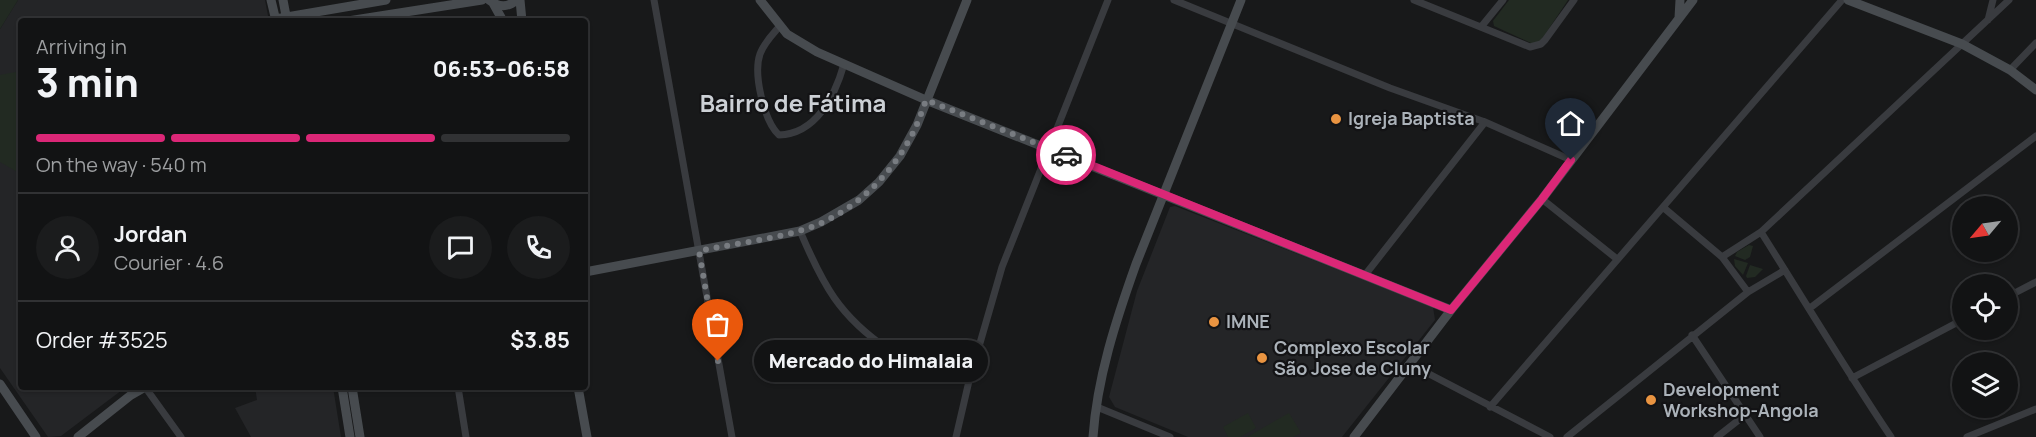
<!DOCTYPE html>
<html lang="en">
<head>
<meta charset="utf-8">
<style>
  body { margin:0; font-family:Manrope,sans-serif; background:#1b1c1d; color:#f1f3f6; height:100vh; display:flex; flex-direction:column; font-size:22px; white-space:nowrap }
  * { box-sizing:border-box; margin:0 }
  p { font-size:20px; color:#9c9ea0 }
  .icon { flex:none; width:33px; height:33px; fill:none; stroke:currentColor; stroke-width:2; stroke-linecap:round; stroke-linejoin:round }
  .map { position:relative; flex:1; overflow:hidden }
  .drawer { position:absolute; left:18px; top:18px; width:570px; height:372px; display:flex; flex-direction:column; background:#121314; border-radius:6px; box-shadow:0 2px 4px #0004,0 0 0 2px #313234 }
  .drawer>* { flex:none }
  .needle { width:39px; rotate:241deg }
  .buttons { position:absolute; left:1952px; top:196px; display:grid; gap:12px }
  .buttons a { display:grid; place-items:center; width:66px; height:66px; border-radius:50%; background:#121314; box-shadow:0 2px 4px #0004,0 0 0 2px #313234; font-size:30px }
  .pin { position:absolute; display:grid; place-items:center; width:51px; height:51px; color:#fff; margin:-62px -26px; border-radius:50% 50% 50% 0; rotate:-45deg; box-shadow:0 0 6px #0007 }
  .pin .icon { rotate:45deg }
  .courier { position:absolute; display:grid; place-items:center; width:60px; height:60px; margin:-30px; border:4px solid #db2777; border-radius:50%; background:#fff; color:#222; box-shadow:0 2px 8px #0007 }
  .bubble { position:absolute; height:42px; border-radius:21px; background:#121314; box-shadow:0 2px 4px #0004,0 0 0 2px #313234; font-size:20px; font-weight:800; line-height:42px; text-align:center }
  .head em { font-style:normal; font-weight:800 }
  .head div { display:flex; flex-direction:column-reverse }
  .head { display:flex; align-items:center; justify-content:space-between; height:102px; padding:0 18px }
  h1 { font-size:39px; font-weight:800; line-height:45px }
  .bar { display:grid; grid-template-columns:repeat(4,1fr); gap:9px 6px; align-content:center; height:72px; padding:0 18px }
  .bar i { height:8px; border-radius:4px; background:#313234 }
  .bar .active { background:#db2777 }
  .bar p { grid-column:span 4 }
  .line { display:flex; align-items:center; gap:15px; padding:0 18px; border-top:2px solid #313234 }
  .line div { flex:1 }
  .round { display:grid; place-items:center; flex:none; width:63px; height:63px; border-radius:32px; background:#1b1c1d }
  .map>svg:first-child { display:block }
  .built { fill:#242527 }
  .green { fill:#222a22 }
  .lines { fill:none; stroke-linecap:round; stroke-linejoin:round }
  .street { stroke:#393b3f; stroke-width:7 }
  .secondary { stroke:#474b4f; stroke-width:9 }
  .done { stroke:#787c81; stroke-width:6; stroke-dasharray:0 10.8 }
  .route { stroke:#db2777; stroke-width:8 }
  .poi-dot { fill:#e99441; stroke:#131315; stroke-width:2 }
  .labels { text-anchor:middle; stroke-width:4.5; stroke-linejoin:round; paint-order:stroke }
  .poi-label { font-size:18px; font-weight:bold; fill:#abb2b9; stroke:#131315; text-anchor:start }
  .district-label { font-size:24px; font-weight:bold; fill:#ccd0d5; stroke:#131315 }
</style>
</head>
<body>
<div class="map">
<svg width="2036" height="437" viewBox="0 0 2036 437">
  <rect width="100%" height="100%" fill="#18191a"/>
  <path class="built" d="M18,0h247l4,21h-248v366h105l-65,49 -13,1 -48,-69v-339z
    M1175,206l258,101 2,13 -93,117h-154l-73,-30 -6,-10 28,-106 33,-84z
    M255,387h78l8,50h-90l-16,-29 22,-8z"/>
  <path class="green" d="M0,0h18l-18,29z
    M1509,0h59l-28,42 -7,2 -39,-18 -1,-5z
    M21,71v103l-21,-12v-87z
    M1749,245l4,1 -3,11 -5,3 -10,-4 2,-4z
    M1734,259l14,4 -5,12 -8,-9z
    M1750,265l13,4 -8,8 -8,1 -1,-2z
    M1248,413l8,15 -16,9h-12l-5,-10z
    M1289,413l12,20 -8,4h-46z"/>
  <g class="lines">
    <path class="street" d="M654,0l78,437
      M1174,0l216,88 95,34 86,38
      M1414,0l116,47 11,-3 4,-4 29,-40
      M1988,20l5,-20
      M779,27c-7,8 -15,16 -19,27 -7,20 4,67 19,81 37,-1 56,-39 65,-71
      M1481,27l22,-27
      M2010,70l26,-27
      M1542,199l75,60
      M1664,208l58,49 26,35
      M800,231c23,54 39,85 89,119 13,9 28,19 44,24 11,3 24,5 36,7
      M1761,232c43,68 85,138 130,205
      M1722,257l39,-25 248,-232
      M1365,275l120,-153
      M2007,297l29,-15
      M1810,308l226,-172
      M1692,335l68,102
      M1410,364l140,73
      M1852,378l110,-58
      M145,387l36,50
      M458,387l8,50
      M1097,407l73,30
      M1490,407c117,-136 235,-271 352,-407
      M956,437l13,-56 33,-114 106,-267
      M1567,437l181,-145 37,-22
      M1717,437l28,-22
      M1967,437l69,-28"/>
    <path class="secondary" d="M271,0l5,21
      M283,0l4,21
      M489,0c9,7 19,8 27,0
      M520,0l2,21
      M760,0l27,34 30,18 109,48 525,210
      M1848,0l114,44 48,26 26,20
      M493,3l10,18
      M1679,18l1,-18
      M275,19l111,-19
      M348,21l134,-21
      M585,272l215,-41 21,-9 38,-22 20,-18 21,-26 17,-31 50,-125
      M0,384l36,53
      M342,387l8,50
      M352,387l8,50
      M578,387l9,50
      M78,437l53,-42 14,-8
      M1093,437c4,-59 23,-117 43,-173l105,-264
      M1354,437l97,-127 91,-111 151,-199"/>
  </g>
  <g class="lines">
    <path class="done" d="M718,361l-19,-110c33,-7 68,-11 100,-20 45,-12 86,-48 109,-89 8,-13 13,-28 18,-42l140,55"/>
    <path class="route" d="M1066,155l385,155 91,-111 29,-39"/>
  </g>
  <g class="poi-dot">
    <circle cx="1336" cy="119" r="6"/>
    <circle cx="1214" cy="322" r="6"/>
    <circle cx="1262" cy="358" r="6"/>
    <circle cx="1651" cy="400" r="6"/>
  </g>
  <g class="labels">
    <g class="poi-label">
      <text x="1348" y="125">Igreja Baptista</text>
      <text x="1226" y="328">IMNE</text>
      <text x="1274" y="354">Complexo Escolar<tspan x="1274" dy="21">São Jose de Cluny</tspan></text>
      <text x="1663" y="396">Development<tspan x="1663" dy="21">Workshop-Angola</tspan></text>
    </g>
    <g class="district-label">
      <text x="793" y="112">Bairro de Fátima</text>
    </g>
  </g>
</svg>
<div class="buttons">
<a><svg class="needle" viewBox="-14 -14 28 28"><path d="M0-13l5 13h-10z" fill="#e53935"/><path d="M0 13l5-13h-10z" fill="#9c9ea0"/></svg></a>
<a><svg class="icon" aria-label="locate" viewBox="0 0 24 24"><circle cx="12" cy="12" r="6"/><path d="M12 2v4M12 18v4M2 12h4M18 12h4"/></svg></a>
<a><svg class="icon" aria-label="layers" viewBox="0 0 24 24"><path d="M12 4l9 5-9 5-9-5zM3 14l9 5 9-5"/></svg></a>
</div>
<div class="pin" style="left:718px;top:361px;background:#ea580c"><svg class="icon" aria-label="bag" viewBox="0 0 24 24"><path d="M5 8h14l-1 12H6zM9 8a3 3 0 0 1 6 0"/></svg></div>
<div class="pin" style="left:1571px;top:160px;background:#1f2937"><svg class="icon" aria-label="home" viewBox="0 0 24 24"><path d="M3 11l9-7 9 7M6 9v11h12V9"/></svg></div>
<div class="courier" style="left:1066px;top:155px"><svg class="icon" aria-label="car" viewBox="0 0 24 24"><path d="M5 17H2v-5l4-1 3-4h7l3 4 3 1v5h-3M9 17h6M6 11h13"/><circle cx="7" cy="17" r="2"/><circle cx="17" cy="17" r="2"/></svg></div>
<div class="bubble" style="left:754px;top:340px;width:234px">Mercado do Himalaia</div>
<section class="drawer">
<div class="head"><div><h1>3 min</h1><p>Arriving in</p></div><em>06:53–06:58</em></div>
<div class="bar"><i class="active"></i><i class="active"></i><i class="active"></i><i></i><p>On the way · 540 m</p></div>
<div class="line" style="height:108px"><a class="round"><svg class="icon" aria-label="person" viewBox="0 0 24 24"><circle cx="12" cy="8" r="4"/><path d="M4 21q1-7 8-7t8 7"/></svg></a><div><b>Jordan</b><p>Courier · 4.6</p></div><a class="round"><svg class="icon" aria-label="chat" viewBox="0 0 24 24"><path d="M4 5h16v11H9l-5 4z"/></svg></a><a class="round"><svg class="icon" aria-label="phone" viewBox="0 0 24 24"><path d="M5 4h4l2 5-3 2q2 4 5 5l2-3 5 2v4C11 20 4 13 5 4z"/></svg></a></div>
<div class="line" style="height:78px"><div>Order #3525</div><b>$3.85</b></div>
</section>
</div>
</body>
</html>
